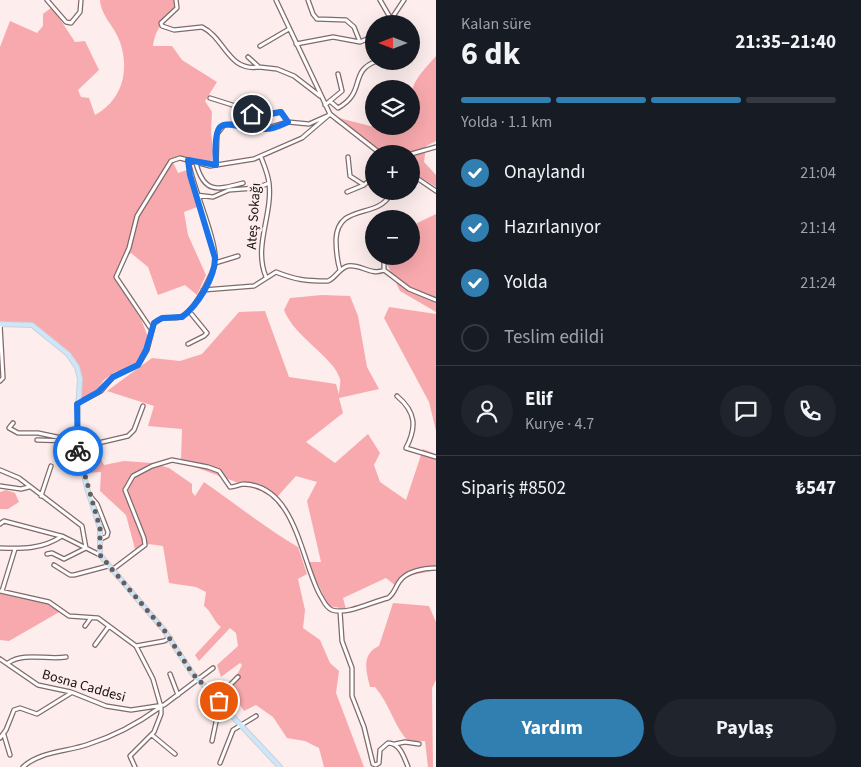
<!DOCTYPE html>
<html lang="tr">
<head>
<meta charset="utf-8">
<style>
  body { margin:0; font-family:"Source Sans 3",sans-serif; background:#20242c; color:#f1f3f6; height:100vh; display:flex; flex-direction:column; font-size:19px; white-space:nowrap }
  * { box-sizing:border-box; margin:0 }
  p { font-size:16px; color:#9ea1a6 }
  .icon { flex:none; width:28px; height:28px; fill:none; stroke:currentColor; stroke-width:2; stroke-linecap:round; stroke-linejoin:round }
  .map { position:relative; flex:1; overflow:hidden }
  .details { display:flex; flex-direction:column; background:#171b24; width:425px }
  .details>* { flex:none }
  .needle { width:32px; rotate:270deg }
  .controls { position:absolute; left:365px; top:15px; display:grid; gap:10px }
  .controls a { display:grid; place-items:center; width:55px; height:55px; border-radius:50%; background:#171b24; box-shadow:0 5px 20px #0002; font-size:25px }
  .pin { position:absolute; display:grid; place-items:center; width:42px; height:42px; color:#fff; margin:-21px; border:2px solid #fff; border-radius:50%; box-shadow:0 1px 5px #0007 }
  .courier { position:absolute; display:grid; place-items:center; width:50px; height:50px; margin:-25px; border:4px solid #1a73e8; border-radius:50%; background:#fff; color:#222; box-shadow:0 1px 6px #0007 }
  .overview em { font-style:normal; font-weight:700 }
  .overview div { display:flex; flex-direction:column-reverse }
  .overview { display:flex; align-items:center; justify-content:space-between; height:85px; padding:0 25px }
  h1 { font-size:32px; font-weight:700; line-height:38px }
  .bar { display:grid; grid-template-columns:repeat(4,1fr); gap:8px 5px; align-content:center; height:60px; padding:0 25px }
  .bar i { height:6px; border-radius:4px; background:#363941 }
  .bar .on { background:#317eb1 }
  .bar p { grid-column:span 4 }
  .line { display:flex; align-items:center; gap:12px; padding:0 25px; border-top:1px solid #363941 }
  .line div { flex:1 }
  .round { display:grid; place-items:center; flex:none; width:52px; height:52px; border-radius:26px; background:#20242c }
  ol { padding:0 25px; list-style:none }
  li { display:flex; align-items:center; gap:15px; height:55px }
  li p { margin-inline-start:auto }
  li .icon { padding:5px; border-radius:50%; background:#317eb1; color:#fff; stroke-width:4 }
  li:last-child { color:#9ea1a6 }
  li i { width:28px; height:28px; border:2px solid #363941; border-radius:50% }
  .action { display:flex; gap:10px; margin-top:auto; padding:10px 25px }
  .action a { flex:1; height:58px; border-radius:30px; background:#317eb1; color:#fff; font-size:20px; font-weight:700; line-height:58px; text-align:center }
  .action a+a { background:#20242c; color:#f1f3f6 }
  main { display:flex; flex:1; min-height:0 }
  .map>svg:first-child { display:block }
  .forest { fill:#f8a9ad }
  .lines { fill:none; stroke-linecap:round; stroke-linejoin:round }
  .minor-casing { stroke:#816a6b; stroke-width:5.5 }
  .major-casing { stroke:#d1cfcf; stroke-width:6 }
  .minor { stroke:#fff; stroke-width:3 }
  .major { stroke:#cce7fb; stroke-width:4 }
  .done { stroke:#685d5d; stroke-width:5; stroke-dasharray:0 9 }
  .route { stroke:#1a73e8; stroke-width:6 }
  .labels { text-anchor:middle; stroke-width:4.5; stroke-linejoin:round; paint-order:stroke }
  .street-label { font-size:14px; fill:#170f0f; stroke:#fdeded }
</style>
</head>
<body>
<main>
<div class="map">
<svg width="436" height="767" viewBox="0 0 436 767">
  <rect width="100%" height="100%" fill="#fdeded"/>
  <path class="forest" d="M100,0h76l1,8c-12,16 -21,16 -24,38h19l10,14 35,22 -12,19 7,11 -1,19 2,21 -2,14 -28,-10 -11,4 6,13 9,-3 10,37 -13,5 4,23 18,40 -9,20 -12,-10 -27,10 -10,-28 -17,-14 -7,6 -8,14v8l25,38 7,18 -7,23 -8,8 -18,4 -11,8 -7,9 -17,11 -1,-34 -9,-13 -36,-29 -34,-2v-275l10,-26 27,12 6,-7v-12l9,-7 23,35 10,-1 14,29 -21,20 3,7 8,1 6,17c27,-15 35,-44 25,-73 -5,-15 -19,-26 -20,-42z
    M436,56v85l-10,5 -2,16 12,13v12l-25,-16v-17h-26l-51,-33 1,-4 51,13 3,-4h22c0,-40 -3,-39 25,-70z
    M436,214v98l-36,-21 -13,-27 2,-8h22v-30z
    M322,295l28,1 8,20 9,51 12,22 -40,9 4,15 -37,29 29,21 33,-29 12,19 -6,12 6,17 26,18 17,-51 13,5v116l-33,7 -7,9 -10,-8 -43,20 3,11 -17,-3 -22,-44h14l-14,-61 10,-19 -21,-6 -19,21 -96,-35 1,-33 -34,-3 6,-20 -47,-15 45,-33 28,3 22,-7 37,-42 26,-1 24,66 47,7 3,11c0,-5 2,-12 1,-16 -6,-22 -45,-41 -56,-69l6,-12z
    M389,307l47,7v117l-7,-29 -45,-84z
    M95,447l9,18 20,-4 28,2 17,5 23,16v8l3,4 9,-14c32,22 61,46 94,65l9,27 -9,5 7,31 -2,18 17,12 10,23 9,8 -3,22 28,74h-40l-5,-19 -14,-7 -18,-3 -14,-21 -17,-12 -12,6 -17,-25 11,-13 4,-8 -2,-2 -19,14 -4,-12 21,-19 -2,-13 -6,-5 -31,33 -4,-6 26,-28c-7,-5 -9,-15 -17,-21l2,-14 -10,-5 -27,-4 -6,-37 -15,-2 -13,5 -9,-34 -26,-24 1,-19 -14,1 -1,-7z
    M6,490l9,3 4,9 -11,7h-8v-17z
    M0,590l48,13 13,8 -52,30 -9,-1z
    M393,603l36,3 7,16v58l-4,8 1,79h-5l-3,-26 -16,1c-15,-15 -19,-38 -34,-55h-5c-4,-16 -9,-33 9,-41z"/>
  <g class="lines">
    <g class="minor-casing">
      <path id="minor" d="M47,0l19,22 5,1 9,-11 1,-12
        M176,0l1,8 -16,15 1,3 12,4 28,-3c23,11 26,45 57,40
        M276,0l54,114 51,40
        M308,0l5,14 4,5 29,1 8,7 6,15
        M380,0l11,19
        M388,24l16,-24
        M296,44l37,-7 27,5 14,-6
        M260,46l29,-17
        M248,57l11,10 18,2 17,7 26,20
        M210,98l32,10 13,7 26,-3 7,10
        M331,102l7,6c29,-16 10,-37 39,-47
        M325,105l17,-14 -4,-17
        M411,154l25,-7
        M261,157c3,8 7,17 8,26 4,32 -16,63 -3,94
        M348,157l2,19 14,9
        M196,163c8,31 21,27 47,20
        M216,165l1,-31 7,-9 9,-1 31,5 24,-7 21,2 18,-8
        M411,174l25,17
        M347,192l17,-7 10,-9
        M196,195l17,2 16,-7 28,-2 12,-5
        M215,263l23,-7
        M340,270c-3,-10 -4,-21 -4,-31 2,-36 41,-20 54,-44
        M384,270v-14
        M203,290l51,-4 22,-14c20,8 30,9 52,9 8,-3 11,-13 20,-15 13,-2 23,10 36,4l25,19 27,11
        M151,329l-35,-52 13,-29 8,-32 34,-55 9,-3 30,8 44,-7 48,-21 28,-24
        M188,344l16,-8 3,-3 -18,-22
        M0,381l3,-3 -3,-54
        M397,396c19,16 20,31 9,52l30,9
        M78,403l23,-12 12,-14 25,-12 9,-15 7,-27c10,-10 23,-1 32,-9 8,-7 13,-16 18,-25 4,-8 9,-17 11,-25 4,-20 -23,-78 -27,-104
        M13,423l-4,5 9,5h20l38,8
        M37,440l33,1
        M77,448l51,-12 6,-6 9,-24
        M0,470l19,8 63,48 4,22 14,7
        M0,486l21,3 8,-2
        M41,496l10,-30
        M90,496l7,8 11,28 -1,4 -6,3
        M0,524l4,-3 57,15
        M0,548c22,1 43,1 62,-12l24,12
        M47,554l5,-1 12,6 22,-11
        M54,565l16,10h4l34,-9
        M112,570l33,-25 -1,-7 -19,-48 8,-14 19,-10 20,-6 36,7 11,4 11,16c5,0 10,-3 14,-3 52,2 57,77 76,111 4,6 5,12 12,15 16,5 39,-8 56,-12 6,-4 7,-10 11,-16 7,-11 25,-14 37,-14
        M0,591l49,11 20,14 29,2 38,28 17,33 8,28v7l-7,18 -24,24 5,11
        M2,591l13,-42
        M340,611l2,30 10,27v28l12,31 9,37 3,1 3,-2 1,-13 8,-7c12,0 16,14 20,24
        M85,626l5,-7
        M95,645l14,-19
        M136,646l28,-5 6,-3
        M0,659l38,26 33,7 35,14 25,4 33,-5 49,-37
        M8,663c16,-11 39,-3 58,-6
        M170,674l8,21
        M219,701l7,-12 12,-12
        M4,735l6,20
        M152,735l23,19
        M0,738l6,-8 8,-20 6,-2 17,6 34,-21
        M212,741l4,-19 10,-14
        M395,744l10,-2 14,2
        M220,763l13,-33 23,-14
        M23,767c17,-16 44,-15 66,-23 25,-8 48,-20 70,-36"/>
    </g>
    <g class="major-casing">
      <path id="major" d="M0,324l32,1 36,29 9,13 3,12 -4,62 11,47 13,40v27l64,75 28,43 88,94"/>
    </g>
    <use href="#minor" class="minor"/>
    <use href="#major" class="major"/>
  </g>
  <g class="lines">
    <path class="done" d="M78,451l22,77v27l64,75 28,43 27,28"/>
    <path class="route" d="M78,451l-1,-47 21,-12 15,-15 25,-12 8,-15 8,-27 8,-5 20,-1c15,-11 33,-39 33,-59l-25,-83 -2,-15 28,5c-4,-62 13,-34 50,-36 8,0 15,-4 22,-7l-7,-10 -21,4 -8,-2"/>
  </g>
  <g class="labels">
    <g class="street-label">
      <text transform="translate(253 216) rotate(-86)" y="5">Ateş Sokağı</text>
      <text transform="translate(84 685) rotate(16)" y="5">Bosna Caddesi</text>
    </g>
  </g>
</svg>
<div class="controls">
<a><svg class="needle" viewBox="-14 -14 28 28"><path d="M0-13l5 13h-10z" fill="#e53935"/><path d="M0 13l5-13h-10z" fill="#9ea1a6"/></svg></a>
<a><svg class="icon" aria-label="layers" viewBox="0 0 24 24"><path d="M12 4l9 5-9 5-9-5zM3 14l9 5 9-5"/></svg></a>
<a>+</a>
<a>−</a>
</div>
<div class="pin" style="left:219px;top:701px;background:#ea580c"><svg class="icon" aria-label="bag" viewBox="0 0 24 24"><path d="M5 8h14l-1 12H6zM9 8a3 3 0 0 1 6 0"/></svg></div>
<div class="pin" style="left:252px;top:114px;background:#1f2937"><svg class="icon" aria-label="home" viewBox="0 0 24 24"><path d="M3 11l9-7 9 7M6 9v11h12V9"/></svg></div>
<div class="courier" style="left:78px;top:451px"><svg class="icon" aria-label="bike" viewBox="0 0 24 24"><circle cx="6" cy="16" r="4"/><circle cx="18" cy="16" r="4"/><path d="M6 16l4-8h5l3 8M10 8l3 8H6M13 5h3"/></svg></div>
</div>
<section class="details">
<div class="overview"><div><h1>6 dk</h1><p>Kalan süre</p></div><em>21:35–21:40</em></div>
<div class="bar"><i class="on"></i><i class="on"></i><i class="on"></i><i></i><p>Yolda · 1.1 km</p></div>
<ol>
<li><svg class="icon" aria-label="check" viewBox="0 0 24 24"><path d="M5 12l5 5 9-10"/></svg>Onaylandı<p>21:04</p></li>
<li><svg class="icon" aria-label="check" viewBox="0 0 24 24"><path d="M5 12l5 5 9-10"/></svg>Hazırlanıyor<p>21:14</p></li>
<li><svg class="icon" aria-label="check" viewBox="0 0 24 24"><path d="M5 12l5 5 9-10"/></svg>Yolda<p>21:24</p></li>
<li><i></i>Teslim edildi</li>
</ol>
<div class="line" style="height:90px"><a class="round"><svg class="icon" aria-label="person" viewBox="0 0 24 24"><circle cx="12" cy="8" r="4"/><path d="M4 21q1-7 8-7t8 7"/></svg></a><div><b>Elif</b><p>Kurye · 4.7</p></div><a class="round"><svg class="icon" aria-label="chat" viewBox="0 0 24 24"><path d="M4 5h16v11H9l-5 4z"/></svg></a><a class="round"><svg class="icon" aria-label="phone" viewBox="0 0 24 24"><path d="M5 4h4l2 5-3 2q2 4 5 5l2-3 5 2v4C11 20 4 13 5 4z"/></svg></a></div>
<div class="line" style="height:65px"><div>Sipariş #8502</div><b>₺547</b></div>
<div class="action"><a>Yardım</a><a>Paylaş</a></div>
</section>
</main>
</body>
</html>
